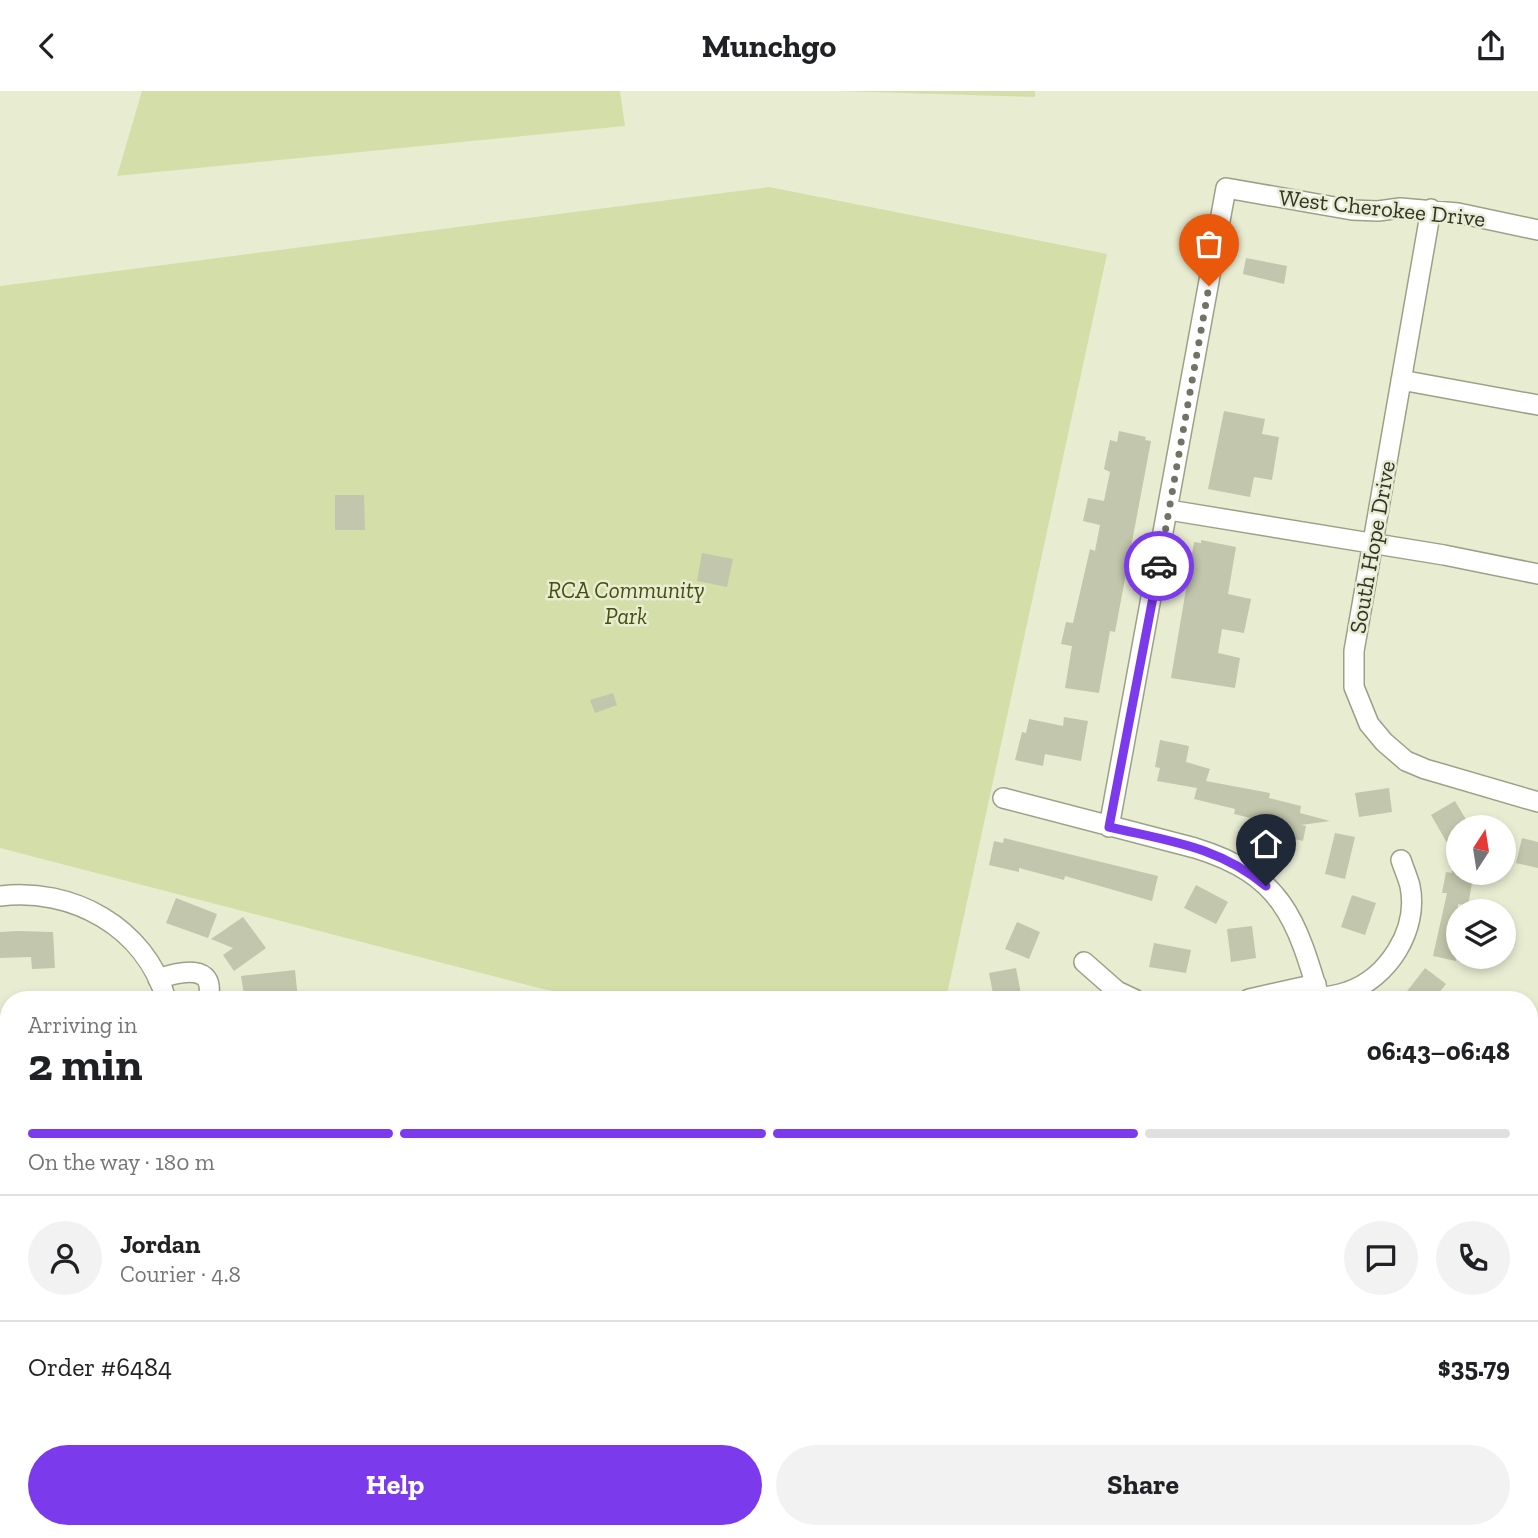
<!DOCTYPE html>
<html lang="en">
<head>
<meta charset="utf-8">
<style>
  body { margin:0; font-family:"Zilla Slab",serif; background:#f2f2f2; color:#202124; height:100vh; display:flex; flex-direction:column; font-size:26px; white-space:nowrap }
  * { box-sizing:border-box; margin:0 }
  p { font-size:23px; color:#757577 }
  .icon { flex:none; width:38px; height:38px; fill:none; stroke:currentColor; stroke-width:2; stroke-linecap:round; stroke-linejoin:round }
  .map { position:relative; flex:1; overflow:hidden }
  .sheet { position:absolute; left:0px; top:900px; width:1538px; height:548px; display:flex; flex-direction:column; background:#fff; border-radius:28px 28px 0 0; box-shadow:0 4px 10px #0003 }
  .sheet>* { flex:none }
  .needle { width:46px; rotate:12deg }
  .tools { position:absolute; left:1446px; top:724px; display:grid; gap:14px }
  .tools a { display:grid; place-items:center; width:70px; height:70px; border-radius:50%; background:#fff; box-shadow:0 4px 10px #0003; font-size:35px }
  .pin { position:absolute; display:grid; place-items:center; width:60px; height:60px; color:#fff; margin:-72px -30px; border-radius:50% 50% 50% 0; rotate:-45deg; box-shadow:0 0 7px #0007 }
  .pin .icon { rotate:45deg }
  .courier { position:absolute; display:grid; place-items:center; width:70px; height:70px; margin:-35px; border:5px solid #7c3aed; border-radius:50%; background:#fff; color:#222; box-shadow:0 2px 9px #0007 }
  .headline em { font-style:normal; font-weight:800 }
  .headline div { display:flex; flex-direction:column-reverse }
  .headline { display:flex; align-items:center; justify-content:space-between; height:119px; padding:0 28px }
  h1 { font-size:46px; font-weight:800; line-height:52px }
  .bar { display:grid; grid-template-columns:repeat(4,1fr); gap:10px 7px; align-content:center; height:84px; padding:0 28px }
  .bar i { height:9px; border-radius:5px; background:#e0e0e0 }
  .bar .active { background:#7c3aed }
  .bar p { grid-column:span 4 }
  .line { display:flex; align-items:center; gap:18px; padding:0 28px; border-top:2px solid #e0e0e0 }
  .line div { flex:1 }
  .round { display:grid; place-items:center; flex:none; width:74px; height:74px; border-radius:37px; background:#f2f2f2 }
  .action { display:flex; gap:14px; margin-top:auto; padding:14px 28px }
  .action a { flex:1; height:80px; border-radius:42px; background:#7c3aed; color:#fff; font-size:28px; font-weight:800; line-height:80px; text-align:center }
  .action a+a { background:#f2f2f2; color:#202124 }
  header { display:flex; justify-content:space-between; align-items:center; height:91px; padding:0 28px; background:#fff; font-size:32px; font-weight:800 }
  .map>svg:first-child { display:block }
  .green { fill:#d4dea9 }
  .building { fill:#c1c6ac }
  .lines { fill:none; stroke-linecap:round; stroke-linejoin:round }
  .minor-casing { stroke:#9ba087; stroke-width:22 }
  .minor { stroke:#fff; stroke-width:19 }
  .done { stroke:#717364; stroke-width:7; stroke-dasharray:0 12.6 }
  .route { stroke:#7c3aed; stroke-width:9 }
  .labels { text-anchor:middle; stroke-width:5; stroke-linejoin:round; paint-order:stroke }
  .street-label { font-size:23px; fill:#313228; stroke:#e8edd2 }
  .park-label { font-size:23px; font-style:italic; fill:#464e0f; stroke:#e8edd2 }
</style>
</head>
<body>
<header><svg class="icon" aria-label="back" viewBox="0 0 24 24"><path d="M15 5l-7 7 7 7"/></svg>Munchgo<svg class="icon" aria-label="share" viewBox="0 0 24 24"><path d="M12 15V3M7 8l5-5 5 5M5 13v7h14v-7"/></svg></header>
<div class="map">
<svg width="1538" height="1447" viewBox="0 0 1538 1447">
  <rect width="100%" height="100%" fill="#e8edd2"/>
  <path class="green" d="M142,0h478l5,35 -508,50z
    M839,0h196v6z
    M769,96l338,67 -161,745h-355l-52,-11 -539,-140v-562z"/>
  <path class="building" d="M1246,167l41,8 -3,18 -41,-10z
    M1224,320l41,8 -3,15 17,3 -7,43 -18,-3 -4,20 -42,-8z
    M1119,340l27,6 -1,3 6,1 -36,191 -5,-1 -11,62 -34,-5 7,-42 -11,-2 5,-22 7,1 17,-74 5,2 5,-26 -17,-4 5,-23 16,3 6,-29 -6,-3 6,-29 7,2z
    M335,404h29l1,35h-30z
    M1201,449l35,7 -8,47 23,5 -7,34 -22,-4 -4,24 22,5 -5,30 -64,-10 23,-136 7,1z
    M702,462l31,6 -6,28 -30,-6z
    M613,602l4,12 -22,8 -5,-13z
    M1064,626l24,4 -7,40 -36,-7 -2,12 -28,-6 7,-28 4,1 3,-14 34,7z
    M1160,649l29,6 -3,16 24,7 -4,12 64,12 -1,5 32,8 -1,7 30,8 -29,4 5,1 -3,15 -30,-7 2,-10 -41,-10 1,-5 -41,-10 3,-11 -40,-7 3,-13 -5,-1z
    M1389,697l3,24 -33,5 -4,-24z
    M1455,710l16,27h-13v34l-27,-47z
    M1335,742l20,4 -10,42 -20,-5z
    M1004,747l154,38 -6,25 -87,-25 -1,4 -45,-12v4l-30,-7 5,-24 9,2z
    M1522,747l16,4v26l-22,-5z
    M1452,779l6,1v4l15,2 -5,29 -10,-2 -2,57 -23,-5 14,-63h-5l4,-21 6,1z
    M1196,794l32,17 -12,22 -32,-16z
    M1352,804l24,8 -11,32 -24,-8z
    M176,807l41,16 -9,24 -42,-15z
    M243,826l23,31 -32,23 -11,-16 10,-7 -22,-9z
    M1017,831l23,10 -11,27 -24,-10z
    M1252,835l4,32 -25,4 -4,-33z
    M18,840l35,1 2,36 -23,1 -1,-12 -31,1v-26z
    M1154,852l37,7 -5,23 -37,-6z
    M1016,877l6,31h-28l-5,-26z
    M1425,877l21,16 -12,15h-33z
    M295,879l3,29h-41l-1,-6 -12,2 -3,-19z"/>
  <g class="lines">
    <g class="minor-casing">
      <path id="minor" d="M1431,118l-77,442v36l15,37 15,18 22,19 19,8 113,33
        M1401,289l137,25
        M1169,419l275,45 94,19
        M1003,707l192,50c88,27 101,71 125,151
        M1109,736l117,-639 126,22 26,1 22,-3 58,5 80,17
        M0,805c72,-9 145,31 166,103
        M1084,871l33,29 17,8
        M158,888c20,-7 59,-17 50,20
        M1320,907c9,-2 19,-3 27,-6 41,-14 72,-62 63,-106 -2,-8 -6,-17 -9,-26
        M1249,908l67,-15
        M1530,950l8,-6
        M0,1106l9,2
        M1530,1113l8,1
        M1530,1304l8,-7
        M1364,1447l10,-9"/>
    </g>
    <use href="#minor" class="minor"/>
  </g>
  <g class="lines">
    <path class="done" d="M1159,475l50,-280"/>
    <path class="route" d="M1159,475l-50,261c59,14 109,19 157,59"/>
  </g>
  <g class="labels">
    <g class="street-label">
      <text transform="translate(1382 117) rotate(6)" y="8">West Cherokee Drive</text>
      <text transform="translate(1372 456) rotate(-80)" y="8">South Hope Drive</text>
    </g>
    <g class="park-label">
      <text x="626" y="507">RCA Community<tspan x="626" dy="26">Park</tspan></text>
    </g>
  </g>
</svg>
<div class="tools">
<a><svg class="needle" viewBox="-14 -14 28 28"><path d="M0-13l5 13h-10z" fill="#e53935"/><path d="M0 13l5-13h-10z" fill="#757577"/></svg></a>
<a><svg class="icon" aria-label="layers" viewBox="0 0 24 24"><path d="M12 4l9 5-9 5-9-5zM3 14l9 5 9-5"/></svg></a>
</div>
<div class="pin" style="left:1209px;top:195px;background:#ea580c"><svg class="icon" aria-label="bag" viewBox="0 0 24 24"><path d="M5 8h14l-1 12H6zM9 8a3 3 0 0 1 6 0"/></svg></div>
<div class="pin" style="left:1266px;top:795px;background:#1f2937"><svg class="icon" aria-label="home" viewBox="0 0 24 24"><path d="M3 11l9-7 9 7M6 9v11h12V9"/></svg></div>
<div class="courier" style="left:1159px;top:475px"><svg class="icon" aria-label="car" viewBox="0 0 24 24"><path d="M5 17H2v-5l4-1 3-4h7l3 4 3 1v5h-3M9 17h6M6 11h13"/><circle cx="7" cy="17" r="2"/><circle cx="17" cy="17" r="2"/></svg></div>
<section class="sheet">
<div class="headline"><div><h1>2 min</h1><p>Arriving in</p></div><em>06:43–06:48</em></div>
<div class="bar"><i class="active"></i><i class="active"></i><i class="active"></i><i></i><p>On the way · 180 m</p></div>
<div class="line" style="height:126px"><a class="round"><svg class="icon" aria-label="person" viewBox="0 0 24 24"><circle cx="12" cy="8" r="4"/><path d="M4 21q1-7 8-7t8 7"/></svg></a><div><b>Jordan</b><p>Courier · 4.8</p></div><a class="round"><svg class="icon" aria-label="chat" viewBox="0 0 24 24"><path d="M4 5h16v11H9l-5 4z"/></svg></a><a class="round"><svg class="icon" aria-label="phone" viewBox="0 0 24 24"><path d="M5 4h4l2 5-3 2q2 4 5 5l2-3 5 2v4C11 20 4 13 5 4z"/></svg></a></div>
<div class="line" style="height:91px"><div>Order #6484</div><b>$35.79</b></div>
<div class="action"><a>Help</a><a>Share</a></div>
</section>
</div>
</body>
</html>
